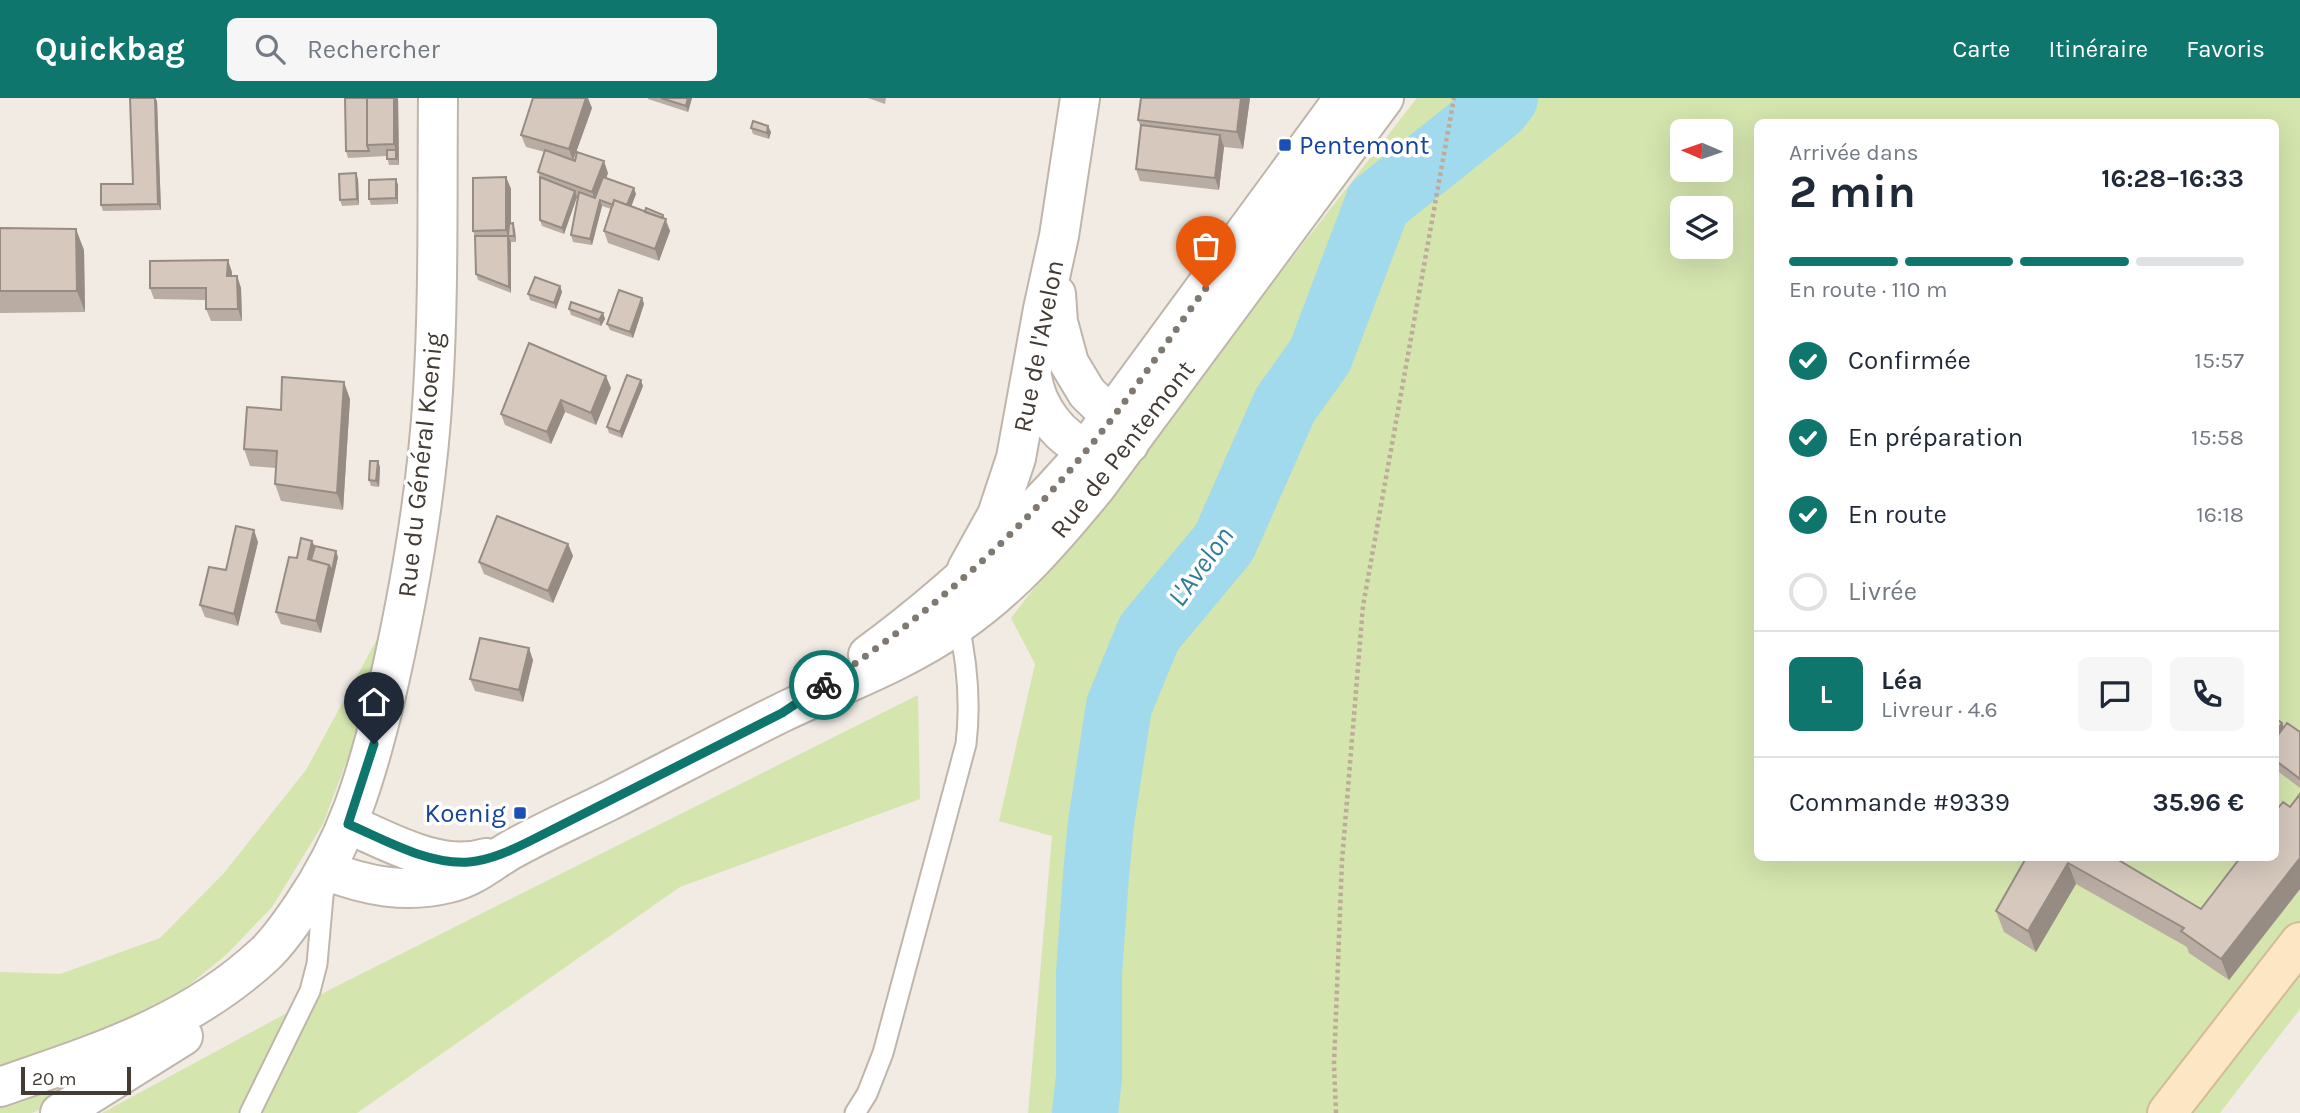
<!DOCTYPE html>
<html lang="fr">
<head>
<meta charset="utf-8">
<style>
  body { margin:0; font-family:Karla,sans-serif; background:#f6f6f7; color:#1f2937; height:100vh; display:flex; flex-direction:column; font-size:26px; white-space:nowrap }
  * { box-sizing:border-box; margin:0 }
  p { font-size:23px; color:#747a83 }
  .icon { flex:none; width:38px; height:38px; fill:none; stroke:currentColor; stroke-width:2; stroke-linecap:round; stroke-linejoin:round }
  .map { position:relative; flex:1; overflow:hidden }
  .drawer { position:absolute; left:1754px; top:21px; width:525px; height:742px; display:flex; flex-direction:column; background:#fff; border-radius:10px; box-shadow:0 7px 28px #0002 }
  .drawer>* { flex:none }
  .needle { width:46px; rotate:272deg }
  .tools { position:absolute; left:1670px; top:21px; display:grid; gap:14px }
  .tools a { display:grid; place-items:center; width:63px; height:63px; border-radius:10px; background:#fff; box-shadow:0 7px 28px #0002; font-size:35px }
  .scale { position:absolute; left:21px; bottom:18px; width:110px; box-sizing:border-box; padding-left:7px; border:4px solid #433b34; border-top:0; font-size:19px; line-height:24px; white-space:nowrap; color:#433b34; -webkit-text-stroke:5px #fff; paint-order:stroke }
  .pin { position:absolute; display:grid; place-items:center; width:60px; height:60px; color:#fff; margin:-72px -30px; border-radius:50% 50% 50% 0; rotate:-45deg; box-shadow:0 0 7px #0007 }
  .pin .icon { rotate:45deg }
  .courier { position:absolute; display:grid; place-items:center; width:70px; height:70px; margin:-35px; border:5px solid #0f766e; border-radius:50%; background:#fff; color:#222; box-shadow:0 2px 9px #0007 }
  .headline em { font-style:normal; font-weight:700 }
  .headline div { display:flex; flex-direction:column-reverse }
  .headline { display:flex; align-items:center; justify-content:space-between; height:119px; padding:0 35px }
  h1 { font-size:46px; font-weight:700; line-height:52px }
  .bar { display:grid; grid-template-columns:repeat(4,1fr); gap:10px 7px; align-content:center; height:84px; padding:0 35px }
  .bar i { height:9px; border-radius:5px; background:#e0e1e3 }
  .bar .selected { background:#0f766e }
  .bar p { grid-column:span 4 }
  .line { display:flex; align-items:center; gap:18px; padding:0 35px; border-top:2px solid #e0e1e3 }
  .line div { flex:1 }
  .round { display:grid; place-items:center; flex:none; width:74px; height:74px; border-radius:10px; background:#f6f6f7 }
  ol { padding:0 35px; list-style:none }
  li { display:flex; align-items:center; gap:21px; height:77px }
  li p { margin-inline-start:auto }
  li .icon { padding:7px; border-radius:50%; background:#0f766e; color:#fff; stroke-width:4 }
  li:last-child { color:#747a83 }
  li i { width:38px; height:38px; border:4px solid #e0e1e3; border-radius:50% }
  header { display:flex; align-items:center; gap:42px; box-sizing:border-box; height:98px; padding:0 35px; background:#0f766e; color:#fff }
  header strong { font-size:33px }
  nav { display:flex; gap:38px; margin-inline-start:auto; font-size:24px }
  .search { width:490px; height:63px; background:#f6f6f7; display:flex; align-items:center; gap:18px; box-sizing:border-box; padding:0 24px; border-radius:10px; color:#747a83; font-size:26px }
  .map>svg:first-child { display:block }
  .green { fill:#d4e5ae; fill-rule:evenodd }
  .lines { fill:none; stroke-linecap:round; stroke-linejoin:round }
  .river { stroke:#a1d9ed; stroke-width:66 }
  .service-casing { stroke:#bfb5aa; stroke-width:23 }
  .minor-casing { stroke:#bfb5aa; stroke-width:42 }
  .tertiary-casing { stroke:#bfb5aa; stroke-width:42 }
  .secondary-casing { stroke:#d3bb97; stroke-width:42 }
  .path { stroke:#beab99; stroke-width:4.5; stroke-dasharray:3.5 3.5; stroke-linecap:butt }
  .service { stroke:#fff; stroke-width:19 }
  .minor { stroke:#fff; stroke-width:38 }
  .tertiary { stroke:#fff; stroke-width:38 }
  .secondary { stroke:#fde6c3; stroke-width:38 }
  .wall { fill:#b8aca3 }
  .shaded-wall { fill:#968c84 }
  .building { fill:#d6c8bd; stroke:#968c84; stroke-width:2 }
  .done { stroke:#807972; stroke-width:7; stroke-dasharray:0 12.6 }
  .route { stroke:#0f766e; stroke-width:9 }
  .transit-dot { fill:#1a4fb4; stroke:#fff; stroke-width:2.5 }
  .labels { text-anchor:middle; stroke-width:7; stroke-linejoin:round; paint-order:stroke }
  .transit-label { font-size:26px; fill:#164399; stroke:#fff; text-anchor:start }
  .street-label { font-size:26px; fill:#433b34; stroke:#fff }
  .water-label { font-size:28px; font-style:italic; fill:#2e7d9c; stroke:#fff }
</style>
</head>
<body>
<header>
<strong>Quickbag</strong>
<div class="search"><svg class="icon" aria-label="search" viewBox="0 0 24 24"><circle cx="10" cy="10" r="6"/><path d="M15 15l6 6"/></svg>Rechercher</div>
<nav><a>Carte</a><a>Itinéraire</a><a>Favoris</a></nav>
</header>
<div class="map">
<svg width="2300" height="1015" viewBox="0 0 2300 1015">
  <rect width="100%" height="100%" fill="#f1ebe4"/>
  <path class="green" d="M1417,0h883v911l-80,104h-1192l24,-277 -53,-15 36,-157 -24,-46zM1757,24h518v736h-518zM1682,33h38v39h-38zM1682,110h38v39h-38z
    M383,530l-25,103 -35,93 -51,83 -45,47 -44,36 -48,26 -113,47 -22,6v-97l60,2 100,-36 63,-64 83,-104z
    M918,597l2,104 -240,88 -323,226h-255l233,-126z
    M67,986l-3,15 -32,14h-32v-15z"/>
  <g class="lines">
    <path class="river" d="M1085,1015l4,-36v-104l7,-98 5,-52 18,-117 30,-73 75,-90 61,-138 35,-49 58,-153 119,-95 8,-10"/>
    <g class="service-casing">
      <path id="service" d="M250,1015l60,-122 7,-27 7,-79
        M855,1015l12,-19 16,-41 83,-309c5,-42 1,-83 -8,-123"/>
    </g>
    <g class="minor-casing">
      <path id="minor" d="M1032,278c4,30 28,66 59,73 13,3 26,-1 38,-5l-12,-22 -30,-29 -18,-30 -11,-41 -2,-28
        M967,471l30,-54 19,-57 27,-149 16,-73 21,-138"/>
    </g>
    <g class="tertiary-casing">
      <path id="tertiary" d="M868,557c75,-55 144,-119 206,-189l270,-368
        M348,726c42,18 92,48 138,34
        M325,772c41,16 81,24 124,13 23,-5 40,-20 60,-32 34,-19 70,-35 104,-52 57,-29 113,-59 170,-87 59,-28 121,-50 175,-88 54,-37 96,-86 138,-137l288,-389
        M0,989c97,-34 188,-61 265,-133 14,-13 26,-31 37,-47 45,-66 63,-126 82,-203 24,-103 43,-207 49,-313 6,-97 4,-195 5,-293
        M60,1015l123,-77"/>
    </g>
    <g class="secondary-casing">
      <path id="secondary" d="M2167,1015l133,-171"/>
    </g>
    <path class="path" d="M1336,1015l-2,-49 8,-203 21,-255 91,-508"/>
    <use href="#service" class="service"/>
    <use href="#minor" class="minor"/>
    <use href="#tertiary" class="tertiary"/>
    <use href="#secondary" class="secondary"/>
  </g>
  <path class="wall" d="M345,0h53l1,67h-10l-2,-9 -39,2 -2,-7z
    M648,0h44l-4,14 -40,-13z
    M868,0h18l-1,6z
    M1141,0h109l-7,51 -19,-2 -5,43 -79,-9 -4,-12 5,-41 -3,-8z
    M157,3l4,109 -58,1 -2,-6 32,-21z
    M592,10l-19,52 35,13 -2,5 30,16 -5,12 35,13 4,12 -11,30 -51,-18 -4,-12 7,-22 -9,-3 -10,39 -19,-3 -2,-7 7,-38h-1l-13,37 -22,-8 -2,-6v-43l-2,-5 7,-20 -19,-5 -5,-12z
    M768,28l3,6 -2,7 -16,-5 -2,-6z
    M506,79l5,12v35l4,6 1,12h-5v51l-33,-13 -2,-6 -1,-37 -2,-6z
    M358,81l1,26 -17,1 -2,-6z
    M396,81l2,6v19l-27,1 -2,-6z
    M0,130l84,22 1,62 -85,1z
    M232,174v4h5l4,12 1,33h-31l-5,-12v-9l-52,-1 -4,-11z
    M560,188l2,6 -6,17 -26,-9 -2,-6z
    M642,200l2,6 -11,34 -23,-8 -3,-6z
    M569,211l34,4 2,6 -4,7 -30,-11z
    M643,288l-21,52 -13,-5 -2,-6z
    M611,290l-15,37 -31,-13 -14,32 -46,-19 -4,-11z
    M350,301l-7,111 -62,-9 -6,-17 1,-16 -26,-2 -6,-17z
    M380,369l-1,20 -8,-1 -2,-6z
    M312,443l3,5 23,11 -17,76 -40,-9 -5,-12 21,-54z
    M258,444l-20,84 -33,-9 -5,-12 26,-35z
    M568,446l5,12 -20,47 -69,-29 -5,-12z
    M533,562l-10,42 -48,-11 -5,-12z
    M2275,620l9,10 16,4v56l-25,-19z
    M2300,696v95l-71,91 -40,-27 -2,-6 -111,-63 -40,68 -32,-20 -8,-21 30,-53h89l86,51z"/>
  <path class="shaded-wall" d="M155,0l2,3 4,109 -3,-6z
    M394,0h4l1,67 -5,-21z
    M586,0h2l4,10 -19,53 -4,-12z
    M688,0h4l-4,14 -2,-6z
    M1241,0h9l-7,51 -6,-17z
    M768,28l3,6 -2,7 -2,-6z
    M1220,37l4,12 -5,43 -4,-12z
    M604,63l4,12 -11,31 -5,-12z
    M356,75l2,6 1,26 -2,-6z
    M506,79l5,12v47h-3l3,6v51l-2,-6 -1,-51 -2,-6z
    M396,81l2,6v19l-2,-6z
    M634,90l2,6 -8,21 -3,-6z
    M575,93l2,6 -13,37 -2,-6z
    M600,102l2,6 -10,39 -2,-6z
    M663,117l7,16 -11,30 -4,-12z
    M513,125l2,7 1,12 -2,-6z
    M76,131l8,21 1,62 -8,-21z
    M228,162l4,12v16l-5,-12z
    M237,178l4,12 1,33 -4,-12z
    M560,188l2,6 -6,17 -2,-6z
    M642,200l2,6 -11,34 -3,-6z
    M603,215l2,6 -4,7 -2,-6z
    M606,278l5,12 -15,37 -5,-12z
    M641,282l2,6 -21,52 -2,-6z
    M344,284l6,17 -7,111 -6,-17z
    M561,302l4,12 -14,32 -4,-12z
    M378,363l2,6 -1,20 -3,-6z
    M254,432l4,12 -20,84 -4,-12z
    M312,443l5,12 -4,13 -5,-7z
    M568,446l5,12 -20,47 -5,-12z
    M336,453l2,6 -17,76 -5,-12 13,-56z
    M529,550l4,12 -10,42 -4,-12z
    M2282,625l3,6 -10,11v-7z
    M2300,760v31l-71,91 -8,-21z
    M2068,765l8,21 -40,68 -8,-21z"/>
  <path class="building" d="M130,0h25l3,106 -57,1v-21h32z
    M345,0h22v47l2,6h-23z
    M367,0h27v46l-27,1z
    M533,0h53l-17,51 -48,-14z
    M661,0h27l-2,8z
    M1141,0h100l-4,34 -99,-12z
    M753,23l15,5 -1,7 -16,-5z
    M1141,27l79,10 -5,43 -79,-9z
    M387,52h9v9h-9z
    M545,52l30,11 2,-9 27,9 -12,31 -54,-20z
    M356,75l1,26 -17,1 -1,-26z
    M506,79v53l-33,1v-53z
    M540,79l35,14 -13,37 -22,-8z
    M603,79l31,11 -7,17 -13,-5 -1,5 -13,-5 -10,39 -19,-4 8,-43 16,6z
    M396,81v19l-27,1v-19z
    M614,102l52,19 -11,30 -51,-18z
    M646,110l17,7 -1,3 -17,-6z
    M513,125l1,13h-6l1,-12z
    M0,130l76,1 1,62h-77z
    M475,138h33l1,51 -33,-13z
    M228,162l-1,16h10l1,33h-32v-21h-56v-27z
    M535,179l25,9 -6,17 -26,-9z
    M619,192l23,8 -12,34 -23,-8z
    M571,204l32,11 -4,7 -30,-11z
    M529,245l77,33 -15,37 -30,-13 -14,32 -46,-18z
    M627,277l14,5 -21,52 -13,-5z
    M282,279l62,5 -7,111 -62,-9 2,-33 -33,-2 3,-42 34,3z
    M370,363h8l-2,20 -7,-1z
    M497,418l71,28 -20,47 -69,-29z
    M236,428l18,4 -20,84 -34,-9 9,-38 17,3z
    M301,440l11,3 -4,18 21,6 -13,56 -40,-9 13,-55 8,1z
    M315,448l21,5 -4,20 -3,-6 -18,-5z
    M480,540l49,10 -10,42 -49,-11z
    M2275,620l7,5 -7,10z
    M2287,625l13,9v47l-25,-19v-21z
    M2300,696v64l-79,101 -40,-28 3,-3 -116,-65 -40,68 -32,-20 30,-53h89l86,51 39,-51h35v-46l8,-10 7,5z"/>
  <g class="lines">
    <path class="done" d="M824,587c97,-65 188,-143 262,-234 43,-51 80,-109 120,-163"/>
    <path class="route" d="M374,646l-26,80c37,16 80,41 121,38 22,-2 43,-12 63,-22l250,-127 42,-28"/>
  </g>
  <g class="transit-dot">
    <rect x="1278" y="40" width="14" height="14" rx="3.5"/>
    <rect x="513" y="708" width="14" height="14" rx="3.5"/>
  </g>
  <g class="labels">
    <g class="transit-label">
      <text x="1299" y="56">Pentemont</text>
      <text x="506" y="724" text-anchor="end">Koenig</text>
    </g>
    <g class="street-label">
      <text transform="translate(1038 248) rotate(-79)" y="9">Rue de l'Avelon</text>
      <text transform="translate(1122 351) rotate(-52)" y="9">Rue de Pentemont</text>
      <text transform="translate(420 367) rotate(-84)" y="9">Rue du Général Koenig</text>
    </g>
    <g class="water-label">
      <text transform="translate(1200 468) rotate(-54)" y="10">L'Avelon</text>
    </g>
  </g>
</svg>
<div class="tools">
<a><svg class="needle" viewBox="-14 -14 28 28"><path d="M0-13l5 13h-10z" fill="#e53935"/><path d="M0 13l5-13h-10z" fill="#747a83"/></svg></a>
<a><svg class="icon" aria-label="layers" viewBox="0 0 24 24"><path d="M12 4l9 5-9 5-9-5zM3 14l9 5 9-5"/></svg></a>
</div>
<div class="scale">20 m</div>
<div class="pin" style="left:1206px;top:190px;background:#ea580c"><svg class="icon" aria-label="bag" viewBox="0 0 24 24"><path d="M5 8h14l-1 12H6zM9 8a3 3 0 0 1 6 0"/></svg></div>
<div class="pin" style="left:374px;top:646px;background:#1f2937"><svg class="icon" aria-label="home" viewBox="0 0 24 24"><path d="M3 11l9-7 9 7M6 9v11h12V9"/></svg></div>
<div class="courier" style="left:824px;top:587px"><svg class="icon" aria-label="bike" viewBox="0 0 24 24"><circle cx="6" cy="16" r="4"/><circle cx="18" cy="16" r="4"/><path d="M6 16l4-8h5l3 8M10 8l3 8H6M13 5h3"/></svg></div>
<section class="drawer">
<div class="headline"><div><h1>2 min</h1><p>Arrivée dans</p></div><em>16:28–16:33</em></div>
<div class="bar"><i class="selected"></i><i class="selected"></i><i class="selected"></i><i></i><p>En route · 110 m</p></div>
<ol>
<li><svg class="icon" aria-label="check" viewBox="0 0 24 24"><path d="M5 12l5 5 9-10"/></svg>Confirmée<p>15:57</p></li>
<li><svg class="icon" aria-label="check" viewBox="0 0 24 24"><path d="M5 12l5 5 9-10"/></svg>En préparation<p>15:58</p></li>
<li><svg class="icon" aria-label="check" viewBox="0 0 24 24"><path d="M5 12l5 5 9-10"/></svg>En route<p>16:18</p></li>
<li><i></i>Livrée</li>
</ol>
<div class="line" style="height:126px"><b class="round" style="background:#0f766e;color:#fff">L</b><div><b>Léa</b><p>Livreur · 4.6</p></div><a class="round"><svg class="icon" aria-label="chat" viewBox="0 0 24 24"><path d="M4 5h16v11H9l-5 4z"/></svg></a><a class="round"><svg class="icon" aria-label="phone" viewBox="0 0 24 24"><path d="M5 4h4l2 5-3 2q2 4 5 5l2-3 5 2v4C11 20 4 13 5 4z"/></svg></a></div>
<div class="line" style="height:91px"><div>Commande #9339</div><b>35.96 €</b></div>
</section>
</div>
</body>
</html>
